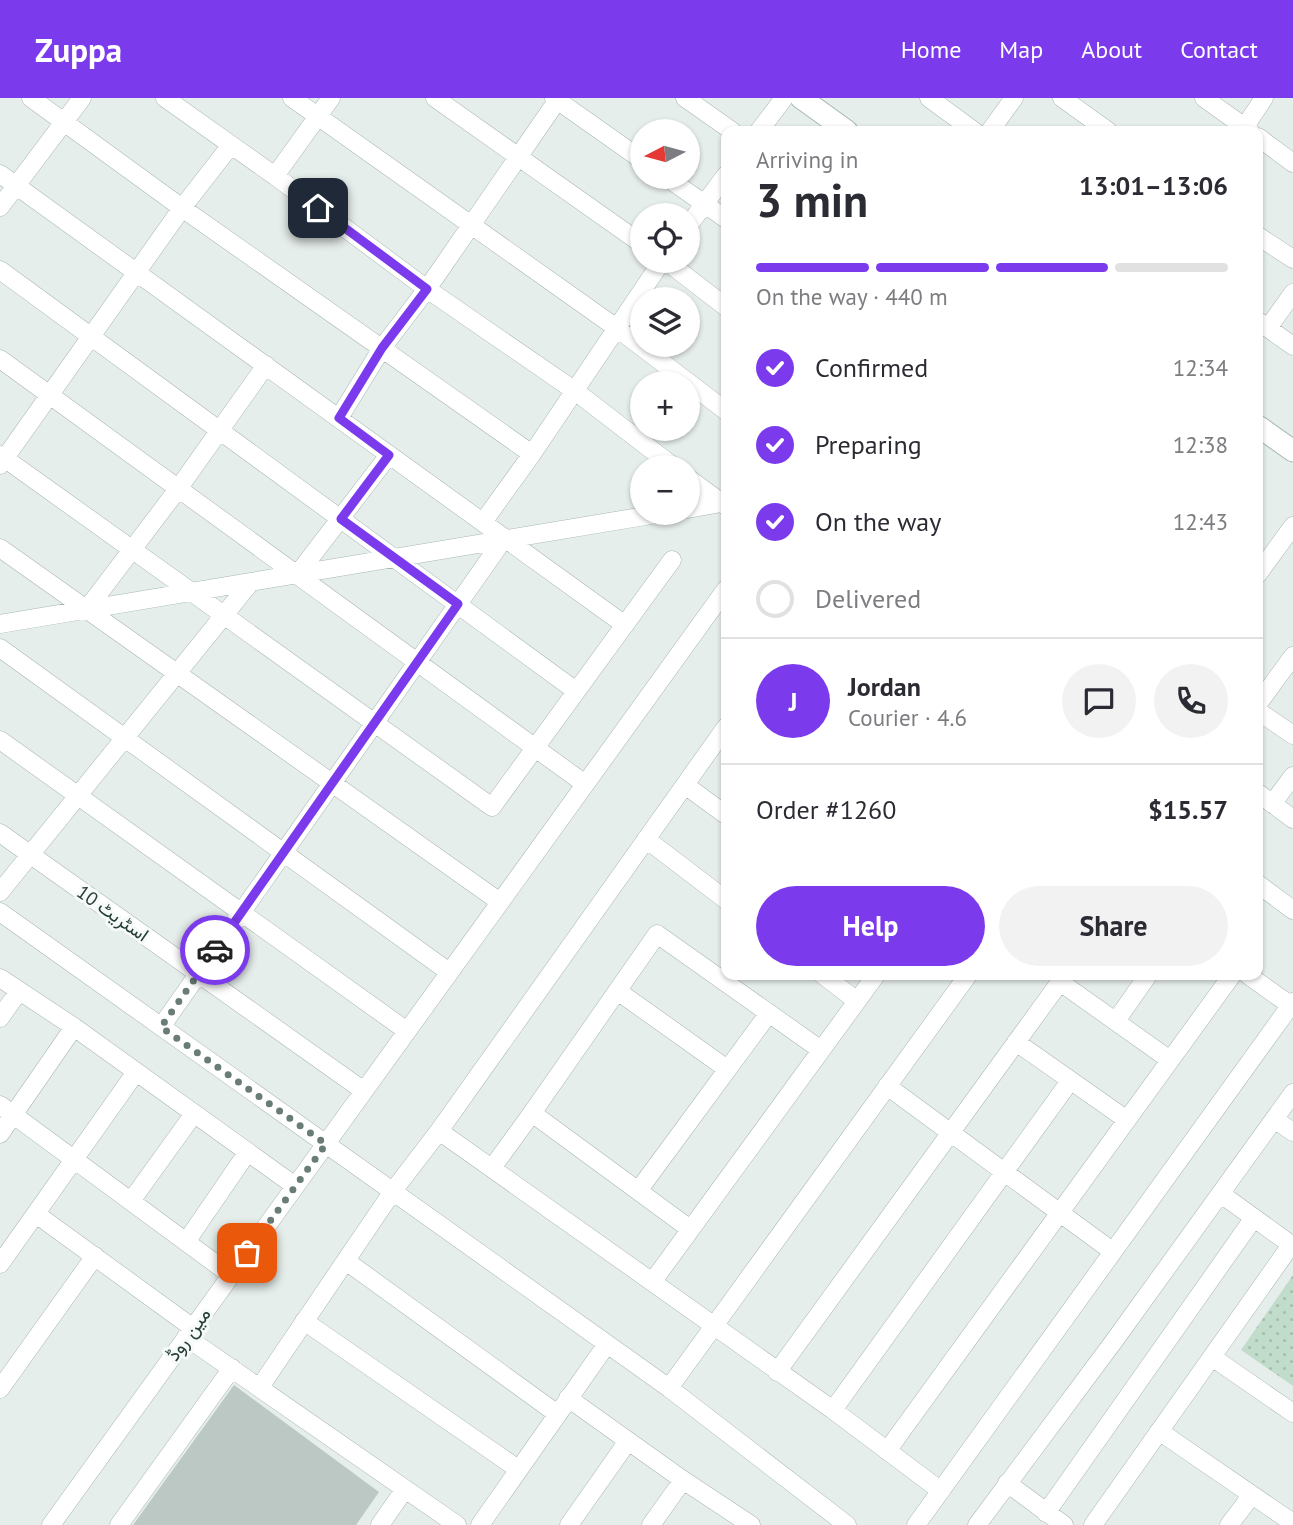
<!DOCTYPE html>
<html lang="en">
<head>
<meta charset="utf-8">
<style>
  body { margin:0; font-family:"PT Sans",Vazirmatn,sans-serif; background:#f2f2f3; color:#2b2b33; height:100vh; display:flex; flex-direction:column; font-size:26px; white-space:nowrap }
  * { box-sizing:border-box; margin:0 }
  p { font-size:23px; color:#7c7c81 }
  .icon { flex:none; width:38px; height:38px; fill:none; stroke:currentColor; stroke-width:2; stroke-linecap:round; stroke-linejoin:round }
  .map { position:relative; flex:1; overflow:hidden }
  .sheet { position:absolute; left:721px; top:28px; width:542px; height:854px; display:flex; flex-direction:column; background:#fff; border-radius:14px; box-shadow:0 2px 5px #0004 }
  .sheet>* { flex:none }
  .needle { width:46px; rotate:264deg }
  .controls { position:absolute; left:630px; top:21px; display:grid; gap:14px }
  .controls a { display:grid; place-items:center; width:70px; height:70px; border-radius:50%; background:#fff; box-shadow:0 2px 5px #0004; font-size:35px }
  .pin { position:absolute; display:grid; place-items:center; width:60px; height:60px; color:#fff; margin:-30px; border-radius:14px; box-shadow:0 4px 10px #0006 }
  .courier { position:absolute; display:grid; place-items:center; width:70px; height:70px; margin:-35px; border:5px solid #7c3aed; border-radius:50%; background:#fff; color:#222; box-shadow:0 2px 9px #0007 }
  .summary em { font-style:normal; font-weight:800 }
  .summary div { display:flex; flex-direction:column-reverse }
  .summary { display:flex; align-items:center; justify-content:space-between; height:119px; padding:0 35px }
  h1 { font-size:46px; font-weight:800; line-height:52px }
  .bar { display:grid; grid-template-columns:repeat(4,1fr); gap:10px 7px; align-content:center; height:84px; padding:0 35px }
  .bar i { height:9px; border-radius:5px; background:#e1e1e2 }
  .bar .active { background:#7c3aed }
  .bar p { grid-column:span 4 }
  .line { display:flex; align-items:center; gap:18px; padding:0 35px; border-top:2px solid #e1e1e2 }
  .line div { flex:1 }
  .round { display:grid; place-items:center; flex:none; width:74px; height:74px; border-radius:37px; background:#f2f2f3 }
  ol { padding:0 35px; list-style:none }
  li { display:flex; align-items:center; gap:21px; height:77px }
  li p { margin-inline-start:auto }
  li .icon { padding:7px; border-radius:50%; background:#7c3aed; color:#fff; stroke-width:4 }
  li:last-child { color:#7c7c81 }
  li i { width:38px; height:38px; border:4px solid #e1e1e2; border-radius:50% }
  .button { display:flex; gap:14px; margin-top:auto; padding:14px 35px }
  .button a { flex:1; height:80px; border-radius:42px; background:#7c3aed; color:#fff; font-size:28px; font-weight:800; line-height:80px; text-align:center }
  .button a+a { background:#f2f2f3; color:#2b2b33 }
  header { display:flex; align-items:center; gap:42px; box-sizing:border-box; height:98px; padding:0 35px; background:#7c3aed; color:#fff }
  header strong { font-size:33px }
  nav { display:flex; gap:38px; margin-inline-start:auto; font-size:24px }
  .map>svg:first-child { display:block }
  .park { fill:url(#park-dots) }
  .building { fill:#bbc8c4 }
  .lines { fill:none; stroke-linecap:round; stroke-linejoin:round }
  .minor-casing { stroke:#a9b6b2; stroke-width:19 }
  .secondary-casing { stroke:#a5b8b3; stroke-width:23 }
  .minor { stroke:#fff; stroke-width:18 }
  .secondary { stroke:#fff; stroke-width:21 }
  .done { stroke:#697c77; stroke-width:7; stroke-dasharray:0 12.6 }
  .route { stroke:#7c3aed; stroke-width:9 }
  .labels { text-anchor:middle; stroke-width:6; stroke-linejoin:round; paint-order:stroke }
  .street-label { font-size:19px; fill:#263e39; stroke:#f6faf8 }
</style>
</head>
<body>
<header>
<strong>Zuppa</strong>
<nav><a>Home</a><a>Map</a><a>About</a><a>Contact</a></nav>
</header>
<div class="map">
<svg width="1293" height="1427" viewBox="0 0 1293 1427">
  <defs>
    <pattern id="park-dots" width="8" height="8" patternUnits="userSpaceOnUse" patternTransform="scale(1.75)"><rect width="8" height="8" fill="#c1dcca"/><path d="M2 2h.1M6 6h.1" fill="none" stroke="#a6beae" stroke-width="1.8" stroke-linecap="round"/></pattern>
  </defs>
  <rect width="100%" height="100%" fill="#e6eeeb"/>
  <path class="park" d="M1293,1177v111l-52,-36z"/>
  <path class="building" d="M234,1287l145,107 -23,33h-223z"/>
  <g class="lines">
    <g class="minor-casing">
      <path id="minor" d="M31,0l151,110 350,246
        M165,0l110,78 152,113 148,102 99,76
        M292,0l326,231 108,82
        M435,0l207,146
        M554,0l88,62
        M685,0l47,33
        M929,0l45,33
        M1062,0l46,33
        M1204,0l46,33
        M759,33l25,-33
        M990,33l24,-33
        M1242,33l22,-33
        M1258,39l35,26
        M0,76l625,451
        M275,78l56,-78
        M666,79l60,42
        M0,109l82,-109
        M688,128l38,-51
        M1258,138l35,23
        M666,163l60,46
        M0,172l576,421
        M1258,223l35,25
        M1268,230l25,-35
        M0,261l585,425
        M339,320l43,-70 45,-59 132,-191
        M0,357l492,352 180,-247
        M0,367l182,-257 49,-63
        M688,380l38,28
        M688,411l33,-6 3,-4
        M483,424l49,-68 130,-193
        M0,450l500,354
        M1258,476l35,-48
        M297,477l92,-120
        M87,511l91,-120 88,-124
        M0,526l663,-111
        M0,550l449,324
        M1258,606l35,-48
        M1258,613l35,24
        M0,642l407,291
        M685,687l41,30
        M1258,695l35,26
        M1272,706l21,-28
        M0,735l364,258
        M646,741l80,61
        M1258,786l35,26
        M0,794l250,-309
        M0,814l669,476 178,137
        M823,877l34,26
        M1248,877l42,30
        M0,880l74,49 221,159
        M1060,884l110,78
        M619,894l108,77
        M0,920l19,-27
        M1116,923l32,-46
        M161,929l342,-487
        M1016,944l111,78
        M887,988l225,165
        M0,1007l231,170
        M1274,1021l19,13
        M439,1033l394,279 108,81
        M0,1036l74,-107
        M492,1070l40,-55
        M638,1093l131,-178
        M1221,1096l72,52
        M131,1103l62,-86
        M36,1116l157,114
        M690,1131l-158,-116 125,-179 164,116
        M186,1144l61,-89
        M346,1163l210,152
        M0,1166l136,-192
        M653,1183l223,-306
        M304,1223l214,148
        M186,1239l271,188
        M1212,1259l81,56
        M777,1274l288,-397
        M260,1289l133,-196 46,-60 287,-404
        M669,1290l299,-413
        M0,1291l95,-133
        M568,1300l115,82 68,45
        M833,1312l237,-329
        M1159,1333l134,92
        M887,1353l345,-476
        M1007,1385l57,42
        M1046,1415l207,-294
        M51,1427l675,-936
        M119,1427l113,-157
        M380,1427l25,-36
        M480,1427l127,-181
        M569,1427l59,-84
        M651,1427l32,-45
        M916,1427l377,-523
        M977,1427l137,-184 179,-248
        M1093,1427l198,-280
        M1229,1427l23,-30"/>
    </g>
    <g class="secondary-casing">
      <path id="secondary" d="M801,0l46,33
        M1258,328l35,25"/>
    </g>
    <use href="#minor" class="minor"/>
    <use href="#secondary" class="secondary"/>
  </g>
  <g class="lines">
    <path class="done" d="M215,852l-54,77 165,117 -79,109"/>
    <path class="route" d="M215,852l243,-346 -117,-85 48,-64 -50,-37 43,-70 45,-59 -109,-81"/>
  </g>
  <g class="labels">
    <g class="street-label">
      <text transform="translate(113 815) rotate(35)" y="7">اسٹریٹ 10</text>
      <text transform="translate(188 1236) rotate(-54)" y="7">مین روڈ</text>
    </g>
  </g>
</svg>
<div class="controls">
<a><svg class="needle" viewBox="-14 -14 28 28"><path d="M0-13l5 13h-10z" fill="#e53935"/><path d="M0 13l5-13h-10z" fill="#7c7c81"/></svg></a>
<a><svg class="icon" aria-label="locate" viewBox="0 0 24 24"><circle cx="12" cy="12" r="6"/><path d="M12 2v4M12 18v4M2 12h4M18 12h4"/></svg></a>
<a><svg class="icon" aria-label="layers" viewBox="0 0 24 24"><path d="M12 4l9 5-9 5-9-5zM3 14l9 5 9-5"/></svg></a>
<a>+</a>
<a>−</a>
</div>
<div class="pin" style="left:247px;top:1155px;background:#ea580c"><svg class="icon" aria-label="bag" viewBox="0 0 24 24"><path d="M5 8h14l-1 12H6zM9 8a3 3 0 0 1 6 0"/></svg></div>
<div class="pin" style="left:318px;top:110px;background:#1f2937"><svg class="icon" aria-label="home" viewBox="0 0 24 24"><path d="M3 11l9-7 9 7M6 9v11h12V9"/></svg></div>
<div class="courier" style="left:215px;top:852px"><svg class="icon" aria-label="car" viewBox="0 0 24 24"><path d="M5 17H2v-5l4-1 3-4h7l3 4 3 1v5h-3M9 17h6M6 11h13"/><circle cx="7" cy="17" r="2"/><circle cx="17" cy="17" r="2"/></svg></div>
<section class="sheet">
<div class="summary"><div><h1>3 min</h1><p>Arriving in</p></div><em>13:01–13:06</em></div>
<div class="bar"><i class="active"></i><i class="active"></i><i class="active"></i><i></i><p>On the way · 440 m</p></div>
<ol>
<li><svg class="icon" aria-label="check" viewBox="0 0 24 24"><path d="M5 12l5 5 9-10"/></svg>Confirmed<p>12:34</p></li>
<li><svg class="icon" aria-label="check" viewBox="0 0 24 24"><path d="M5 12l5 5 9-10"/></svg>Preparing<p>12:38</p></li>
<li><svg class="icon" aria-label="check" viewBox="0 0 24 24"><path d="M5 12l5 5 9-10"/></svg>On the way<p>12:43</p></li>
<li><i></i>Delivered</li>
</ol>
<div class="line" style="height:126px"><b class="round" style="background:#7c3aed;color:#fff">J</b><div><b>Jordan</b><p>Courier · 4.6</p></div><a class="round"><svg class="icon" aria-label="chat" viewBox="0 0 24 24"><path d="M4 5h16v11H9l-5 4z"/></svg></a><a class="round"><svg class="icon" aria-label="phone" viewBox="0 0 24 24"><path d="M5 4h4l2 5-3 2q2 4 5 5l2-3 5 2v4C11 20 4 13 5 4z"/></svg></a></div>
<div class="line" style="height:91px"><div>Order #1260</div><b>$15.57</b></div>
<div class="button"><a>Help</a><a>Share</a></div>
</section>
</div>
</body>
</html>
